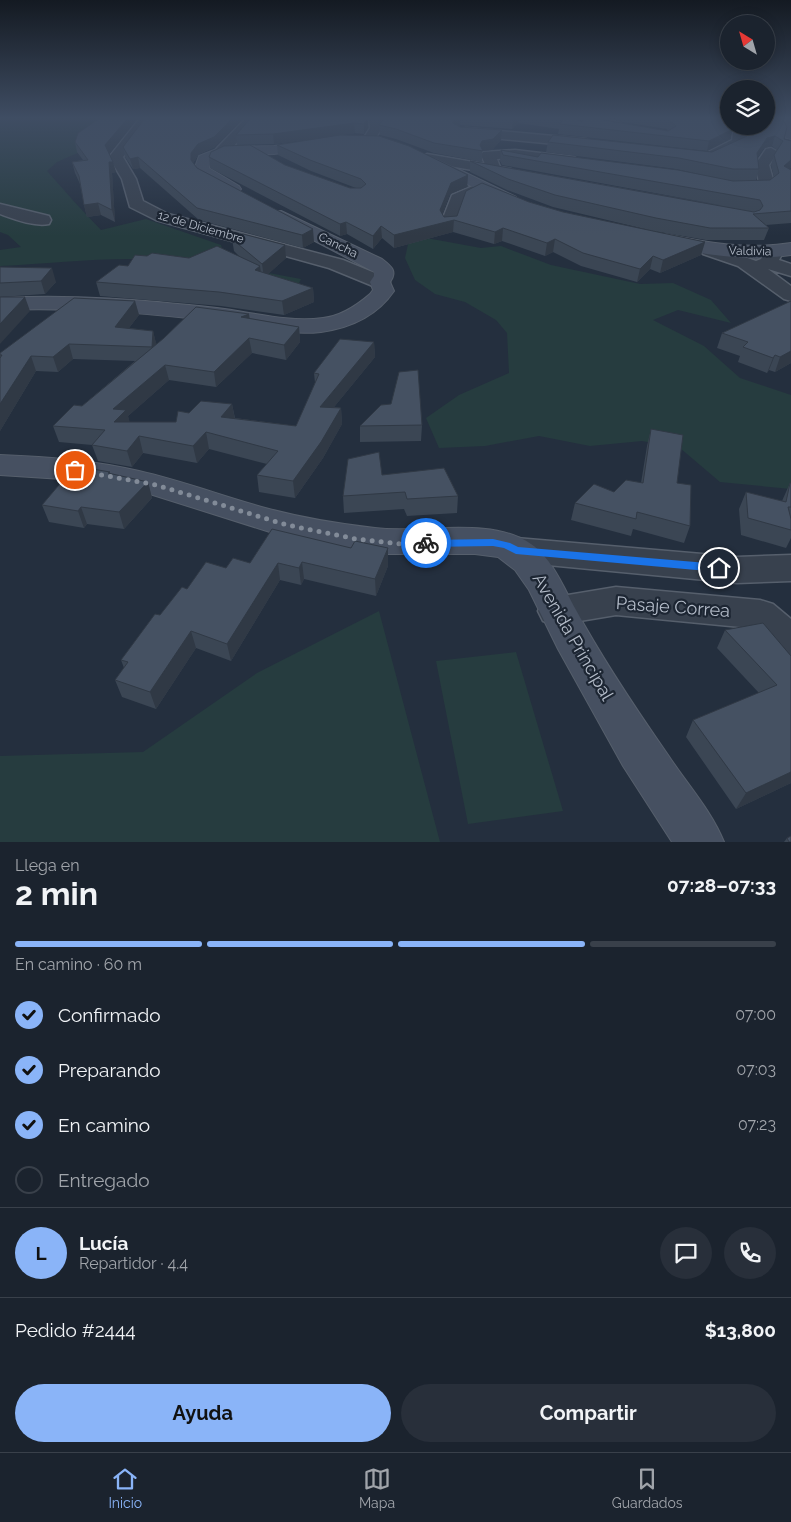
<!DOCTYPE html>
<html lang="es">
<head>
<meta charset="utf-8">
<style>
  body { margin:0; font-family:Raleway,sans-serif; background:#282f3a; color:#f1f3f6; height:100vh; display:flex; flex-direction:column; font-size:19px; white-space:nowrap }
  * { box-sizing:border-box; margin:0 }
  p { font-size:16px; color:#a0a4aa }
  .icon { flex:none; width:28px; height:28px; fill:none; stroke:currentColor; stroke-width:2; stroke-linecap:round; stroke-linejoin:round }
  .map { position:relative; height:842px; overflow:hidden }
  .side { display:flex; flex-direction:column; background:#1b232e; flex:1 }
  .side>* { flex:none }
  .needle { width:32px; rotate:323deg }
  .buttons { position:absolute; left:720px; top:15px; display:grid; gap:10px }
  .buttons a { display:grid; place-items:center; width:55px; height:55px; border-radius:50%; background:#1b232e; box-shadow:0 2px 12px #0003,0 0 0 1px #39404a; font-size:25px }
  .pin { position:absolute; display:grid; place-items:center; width:42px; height:42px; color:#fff; margin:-21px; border:2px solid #fff; border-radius:50%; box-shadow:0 1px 5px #0007 }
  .courier { position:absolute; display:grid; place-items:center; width:50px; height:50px; margin:-25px; border:4px solid #1a73e8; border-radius:50%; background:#fff; color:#222; box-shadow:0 1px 6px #0007 }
  .summary em { font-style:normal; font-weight:700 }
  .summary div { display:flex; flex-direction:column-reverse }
  .summary { display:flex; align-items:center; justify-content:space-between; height:85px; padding:0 15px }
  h1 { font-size:32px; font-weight:700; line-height:38px }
  .bar { display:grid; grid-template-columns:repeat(4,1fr); gap:8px 5px; align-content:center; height:60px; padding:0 15px }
  .bar i { height:6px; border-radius:4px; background:#39404a }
  .bar .current { background:#8ab4f8 }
  .bar p { grid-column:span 4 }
  .line { display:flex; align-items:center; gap:12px; padding:0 15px; border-top:1px solid #39404a }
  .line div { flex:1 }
  .round { display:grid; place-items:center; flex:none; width:52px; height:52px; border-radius:26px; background:#282f3a }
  ol { padding:0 15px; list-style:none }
  li { display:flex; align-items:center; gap:15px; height:55px }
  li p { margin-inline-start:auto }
  li .icon { padding:5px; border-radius:50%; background:#8ab4f8; color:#111; stroke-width:4 }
  li:last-child { color:#a0a4aa }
  li i { width:28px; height:28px; border:2px solid #39404a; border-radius:50% }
  .action { display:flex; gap:10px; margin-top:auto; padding:10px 15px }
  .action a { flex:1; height:58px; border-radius:30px; background:#8ab4f8; color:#111; font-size:20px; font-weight:700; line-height:58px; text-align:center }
  .action a+a { background:#282f3a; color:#f1f3f6 }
  .dock { display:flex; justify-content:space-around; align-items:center; height:70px; border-top:1px solid #39404a; background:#1b232e; font-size:14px; color:#a0a4aa }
  .dock a { display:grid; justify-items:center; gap:2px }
  .dock .current { color:#8ab4f8 }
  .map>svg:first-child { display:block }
  .green { fill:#263c3f }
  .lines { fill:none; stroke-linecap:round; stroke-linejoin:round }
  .street-casing { stroke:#565f6c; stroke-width:3 }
  .secondary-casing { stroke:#565f6c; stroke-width:2 }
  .street { fill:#38414e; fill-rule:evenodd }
  .secondary { fill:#465061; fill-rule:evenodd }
  .wall { fill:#3b4654; fill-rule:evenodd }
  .shaded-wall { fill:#303945 }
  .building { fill:#455162; stroke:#303945 }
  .route { fill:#1a73e8 }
  .done { stroke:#828b98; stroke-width:5; stroke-dasharray:0 9 }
  .labels { text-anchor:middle; stroke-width:4.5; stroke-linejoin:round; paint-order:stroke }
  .far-street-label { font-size:12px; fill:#b4bcc9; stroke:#1d2633 }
  .near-street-label { font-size:18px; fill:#b4bcc9; stroke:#1d2633 }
</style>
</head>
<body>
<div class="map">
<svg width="791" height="842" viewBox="0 0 791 842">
  <rect width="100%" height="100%" fill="#242f3e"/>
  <path class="green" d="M0,118h99l-17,33 -25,11 -10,9c18,20 35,40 54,59l45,-11 75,26 3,10 23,14 54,10 -4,8c-55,-10 -111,-27 -167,-28 -43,0 -87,5 -130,7v-16l21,-3 -13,-12 -8,-3z
    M410,235l71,13 20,-2 50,19 89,19 33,-1 38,17 20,23 -53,-13 -25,10 51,26 36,32 51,17v94l-71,-7 -40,-34 -38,-7 -52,5 -51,-10 -54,10 -46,2 -13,-30 33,-23 50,-22 -2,-40 -11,-13 -31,-18 -30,-8 -20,-14 -10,-22z
    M379,611l61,231h-440v-86l143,-4 114,-79z
    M516,652l47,159 -95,13 -32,-163z"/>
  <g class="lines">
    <g class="street-casing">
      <path id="street" d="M140,118h14l-10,10 -21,29 13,22 7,22 25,13 175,46 44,18 3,4 -3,4 -7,2 -7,-2 -44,-18 -173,-48 -26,-13 -8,-28 -13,-22z
        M246,118h12l-31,36h-10l-2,-3 2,-3z
        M369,118h12l1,10 -9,14 -4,1 -6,-4 7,-11z
        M559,118c14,0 55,-2 65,8l-6,4 -53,-9z
        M734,126h12c0,6 1,11 -3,16 -4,7 -31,20 -39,18l-2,-3 2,-3 28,-14z
        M466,128l120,11 6,4 -6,4 -124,-12 -2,-3 2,-3z
        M771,148l7,4 -9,13 5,18c-8,12 -30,10 -43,7l-2,-3 2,-3 28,-2 -4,-17 11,-16z
        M515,150l59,7 7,4 -7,4 -59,-7 -18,1 3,8 11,2 2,3 -2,3 -5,1 -79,-14 -7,-4 7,-4 58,10 -4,-9 2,-3z
        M480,183l5,1 2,3 -2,3 -21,11 -9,26h-12l-2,-4 11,-28z
        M0,204l49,12 2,4 -2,4c-15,3 -35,-5 -49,-10z
        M709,245l47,16 5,-2 7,-11 6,-1 6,1 3,4 -4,8 12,4v12l-23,-7 23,17v15l-7,-2 -46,-33 -35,-12 -3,-4 3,-4z
        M516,538l221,19 54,-2v26l-54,2 -221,-21 -11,-3 -5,-9 5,-9z
        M616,587l144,13 13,4 18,15v37l-13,-5 -27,-23 -135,-13 -60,10 -13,-4 -5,-10 5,-10 13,-4z"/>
    </g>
    <g class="secondary-casing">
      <path id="secondary" d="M783,118h8v21l-5,-1 -7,-15z
        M314,141l7,4 -2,3 -45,6 -50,1 -13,6 -2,7 30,18 2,3 -2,3h-12l-33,-22 5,-14 23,-9 52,-1z
        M435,158l81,39 2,3 -2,3h-12l-74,-38 -2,-3 2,-3z
        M281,211l101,48c9,7 16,12 8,23l4,9c-17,25 -44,37 -73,41 -36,4 -71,-7 -105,-11 -72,-8 -144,-14 -216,-11v-12c73,-4 145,2 217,10 35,4 71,15 106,10 18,-2 33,-12 47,-24l3,-4 -3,-8 4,-6v-4l-99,-52 -3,-4 3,-4z
        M666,234c42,9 82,16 125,9v12c-45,7 -88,0 -131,-11l-3,-4 3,-4z
        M0,455c47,2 93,5 139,16 44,10 86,26 130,38 35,9 70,15 106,19 47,6 115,-12 156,16 21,14 33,44 45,66 27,50 60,99 92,145 19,29 43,55 56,87h-52l-49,-76 -65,-117 -29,-59 -14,-20 -17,-13 -23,-3h-89l-50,-7 -66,-15 -133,-42 -59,-10 -78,-5z"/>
    </g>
    <use href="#street" class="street"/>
    <use href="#secondary" class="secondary"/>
  </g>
  <path class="wall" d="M138,118l-29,36 7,18 -4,1 3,49 -14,-7 -14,2 -3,-12 -4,-21 -5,-11 -3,-11 11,-2 -6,-8 -2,-10z
    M368,118v10l-4,6 -9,-1 -81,11 -37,1 -1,-10z
    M381,118h193l8,4 86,9 -1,-2 -51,-8v-3h113l1,21 -23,12 -149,-17 1,-5 -41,-6 -6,6 -52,-4 -1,1 1,1 42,3 -1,10 -9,10 -10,1v11l-48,-9 -38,-14 -16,-4 -1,-10 3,-4z
    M748,126h18l18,13 7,2v26l-2,2 2,1v53l-25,2 3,3 -5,12h-58l-53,-9 -100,-24 -46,-17 -37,-18v-11l255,45 -223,-41 -2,-4 1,-11 37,7 169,19 -31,-7 -130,-17 2,-10 164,10 35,-16 1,-3zM772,146l5,4 -3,5 -3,10 3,12 -4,3h-39h25l3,-11 -2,-11 7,-10z
    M277,145l191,30 -1,12 -17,7 -8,21 2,2 13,-1 72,-14 34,10 142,30 -4,13 -41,18 -10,-4 -13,13 -56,-16 -28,-14 -8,4 -43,-15 -8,3 -41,-12 -59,16 -12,-10 -9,11 -26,-15 -7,2 -130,-68 -1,-11 76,8 65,23h6l-45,-17 -33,-16z
    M123,147h92l-16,7 -6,9 4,5 117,74 -11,6 -104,-28 -59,-52 -7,1 -8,-12z
    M232,239l53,6 1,13 -18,16 45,14 1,14 -30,13 -63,-9 -121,-10 -4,-14 51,-26 42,2 50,-2 -5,-5z
    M0,267l56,15 -11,12 -45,3z
    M135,301l4,14 -10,13 24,3 3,13 93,-30v4l50,9 1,15 -14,18 -34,-7 -36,34 -47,-7 -41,36 1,6h47l13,-9 43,-9 3,14 61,8 19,-43 -1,-10 60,-31 1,15 -41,50 7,1 1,16 -19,34 -28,40 -36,-6 -2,-17 10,-11 -58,-15 -12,14 -54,-10 -11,14 -34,-6 -6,-16 -33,-3 -6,-16 29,-20 53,-45 -62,-2 -15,13 -22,-1 -36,60v-78z
    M791,301v62l-16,9 -6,-2 -2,3 -29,-11 2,-6 -23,-8 5,-15z
    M391,404l31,21 -1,16 -61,1v-16z
    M651,429l26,54 13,43 -6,17 -51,-14 -2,7 -60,-16 4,-17 39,-11 27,-9 6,-37z
    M111,474l37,8 4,16 -28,31 -37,-5 -3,4 -35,-6 -7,-17z
    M382,475l76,21 -1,17 -50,3 -3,-7 -60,4 -1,-17z
    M790,483h1v55l-5,10 -45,-13 -2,-26 7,-17 36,9z
    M272,529l116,37 -12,30 -72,-17 -3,6 -21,-5 -49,81 -35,-13 -40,61 -34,-12 -7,-17 9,-12 -3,-8 39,-45 27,-26 39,-21 24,-5z
    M725,630l66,26v127l-55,26 -50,-72 7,-17 66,-27 -42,-45z
    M787,838l4,4h-7z"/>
  <path class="shaded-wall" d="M128,118h10l-30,38 -3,-11z
    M233,118h11l-29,29 -16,7 -7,10 -1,-4v-7l7,-9z
    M368,118v10l-4,6v-10z
    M457,118h4l-1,7 -7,4v-9z
    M515,118h4l-1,5 -6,6 1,-9z
    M354,123l1,10 -81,11 -1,-10z
    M733,129l-3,10 -23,12 2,-10z
    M502,130l-1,10 -9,10 -11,1 -1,-6 2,-4z
    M775,136l-3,10 -8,2 -11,16 4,-11 10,-15z
    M138,157l2,11 -7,1 -3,-10z
    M791,160v7l-11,10 4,-11z
    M109,162h4l3,10 -4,1 3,49 -3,-12z
    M468,175l-1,12 -17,7 -11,28 1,-12 11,-27z
    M98,203l3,12 -14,2 -3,-12z
    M454,220l-1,12 -59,16v-13z
    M346,222l1,12 -7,2v-12z
    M381,226l1,12 -9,11v-13z
    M503,228l-1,13 -8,3 1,-12z
    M313,229l1,13 -11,6 -1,-13z
    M555,239l-2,13 -8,4 2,-13z
    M705,242l-4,13 -41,18 3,-13z
    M285,245l1,13 -22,20 -2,-14z
    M653,256l-3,13 -13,13 3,-13z
    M260,266l2,13 -7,-9z
    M52,268l4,14 -11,12 -4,-13z
    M313,288l1,14 -30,13 -2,-14z
    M25,297l5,14 -30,33v-20z
    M135,301l4,14 -20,26 -4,-14z
    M249,314l2,14 -10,-11z
    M299,327l1,15 -14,18 -2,-15z
    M153,331l4,15 -5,1z
    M249,338l3,15 -36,34 -2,-15z
    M374,342l1,15 -54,66 -1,-16z
    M69,344l4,15 -15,13 -5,-15z
    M791,351v12l-16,9 5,-15z
    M775,355l-6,15 -2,3 6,-15z
    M31,356l5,15 -36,60v-27z
    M165,365l4,15 -41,36 3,10 -17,-4 -1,-13z
    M232,404l3,16 -14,-3z
    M341,408l1,16 -19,34 -28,40 -2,-17z
    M206,432l3,17 -12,14 -4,-17z
    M139,436l4,17 -11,14 -5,-16z
    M148,482l4,16 -28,31 -5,-17z
    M81,507l6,17 -3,4 -6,-17z
    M388,548v18l-12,30 -1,-17z
    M302,562l2,17 -3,6 -2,-17z
    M278,563l2,17 -49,81 -4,-17z
    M191,631l5,17 -40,61 -6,-17z
    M791,772v11l-55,26 10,-16z"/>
  <path class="building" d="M100,118h28l-23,27 8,17h-4l3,48 -14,-7 -14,2 -5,-29 -7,-14 16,-2 -13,-18 3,-9z
    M145,118h88l-19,19 -16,7 -7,9v7l6,8 116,61 -11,6 -105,-27 -59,-51 -8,2 -7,-12z
    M251,118h117l-4,6 -10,-1 -81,11 -37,1z
    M384,118h73l-4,2v3l7,4 42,3 -9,9 -11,2 -2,4 3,6 -49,-8 -38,-14 -17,-4z
    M489,118h26l-2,2z
    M551,118h23l8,4 4,-4h6l76,13 8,-5 -7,-6 -12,-2h72v8h4v3l-24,12 -149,-17 3,-5z
    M766,118h16l5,9 -3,12 7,2v19l-7,6 7,4v41l-38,3 16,14h-59l-54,-10 -101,-23 -47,-16 -38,-18 284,51 6,-2 3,-4 -3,-6 -257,-45 -2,-5 37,7 3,-4 137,17 55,11 37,-1 9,-7 -5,-18 9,-14 -8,-5 -8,2 -10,15 2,16h-26l-54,-11 -131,-16 5,-7 159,17 35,-16 4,-10h15z
    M340,135l39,1 30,10 59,29 -17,8 -11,27 4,7 13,-1 9,-25 16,-8 47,19 34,10 142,30 -42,18 -10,-4 -13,13 -57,-16 -28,-14 -8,4 -44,-15 -8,4 -41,-12 -60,15 -13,-9 -8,10 -27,-14 -6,2 -131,-67 2,-5 13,-6 26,-1 35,20 65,23h11l5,-4 -5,-5 -51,-19 -33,-15z
    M243,234l42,11 -23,19 -30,-25z
    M217,246l43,20 -5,4 58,18 -31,13 -63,-9 -123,-10 23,-17 9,1 7,-11 12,1 5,-3 37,5z
    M0,267l52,1 -11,13 -41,2z
    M0,297h25l-25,27z
    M74,298l61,3 -20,26 38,4 -1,16 -83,-3 -16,13 -22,-1 -31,48v-46l2,-3h-2v-2z
    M791,301v50l-11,6 -5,-2 -2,3 -30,-11 5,-5 -26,-9z
    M196,307l53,7 -8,3 58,10 -15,18 -35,-7 -35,34 -49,-7 -52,44 13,1 -12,12h62l2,-11 11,2 12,-12 31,3 -11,13 75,9 23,-52 -5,-1 26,-34 34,3 -54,65 21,1 -20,34 -28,39 -36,-6 21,-24 -72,-19 -13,14 -54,-10 -12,15 -35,-6 13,-15 -52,-4 21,-21 8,1 82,-68z
    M418,370l4,55 -62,1 21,-21 10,-1 8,-32z
    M651,429l32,6 -6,48 14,2 -1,41 -53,-14 -1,7 -61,-16 19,-19 20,8 12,-12 17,3z
    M379,452l3,23 62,-7 14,28 -51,3 -2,-7 -62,4 5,-37z
    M75,466l35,6 -2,1 40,9 -29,30 -38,-5 -3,4 -36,-6z
    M790,483h1v24h-3l3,12v11l-43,-12 -2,-26 40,10z
    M272,529l79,19 4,-7 33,7 -13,31 -73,-17 -3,6 -21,-5 -51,81 -36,-13 -41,61 -35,-12 13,-18 -7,-2 34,-46 5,1 22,-28 5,2 19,-27 20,6 7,-10 17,5z
    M763,623l28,33v116l-45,21 -53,-73 84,-35 -52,-55z
    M791,836v6h-2l-2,-4z"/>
  <linearGradient id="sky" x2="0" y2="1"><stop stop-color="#141a22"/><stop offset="0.5" stop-color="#3f4d63"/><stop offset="1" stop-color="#3f4d63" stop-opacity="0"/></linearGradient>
  <rect width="791" height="236" fill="url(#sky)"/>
  <path class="route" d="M493,539l17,4 8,4 201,17 5,4 -5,4 -203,-18 -12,-6 -11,-2 -67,1 -5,-4 5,-3z"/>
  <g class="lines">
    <path class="done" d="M75,470l81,15 131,40 69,14 46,5 24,-1"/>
  </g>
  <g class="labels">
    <g class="far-street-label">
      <text transform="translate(201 227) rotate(16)" y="4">12 de Diciembre</text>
      <text transform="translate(338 245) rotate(26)" y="4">Cancha</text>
      <text transform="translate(750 251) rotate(1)" y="4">Valdivia</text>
    </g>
    <g class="near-street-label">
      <text transform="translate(673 607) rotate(4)" y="6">Pasaje Correa</text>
      <text transform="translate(573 637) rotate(60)" y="6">Avenida Principal</text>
    </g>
  </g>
</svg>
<div class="buttons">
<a><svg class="needle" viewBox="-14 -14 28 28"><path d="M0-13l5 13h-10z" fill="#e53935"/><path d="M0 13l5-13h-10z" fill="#a0a4aa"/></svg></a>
<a><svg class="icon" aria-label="layers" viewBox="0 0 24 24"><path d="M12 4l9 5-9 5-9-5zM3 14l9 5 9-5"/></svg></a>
</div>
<div class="pin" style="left:75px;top:470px;background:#ea580c"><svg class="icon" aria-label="bag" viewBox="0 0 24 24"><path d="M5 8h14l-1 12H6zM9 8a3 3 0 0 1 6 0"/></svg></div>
<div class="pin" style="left:719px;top:568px;background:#1f2937"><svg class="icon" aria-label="home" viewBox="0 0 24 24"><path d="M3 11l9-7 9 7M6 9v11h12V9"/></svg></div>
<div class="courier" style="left:426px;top:543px"><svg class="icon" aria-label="bike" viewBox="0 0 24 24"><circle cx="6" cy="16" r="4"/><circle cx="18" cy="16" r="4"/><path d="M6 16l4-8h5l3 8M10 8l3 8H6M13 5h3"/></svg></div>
</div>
<section class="side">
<div class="summary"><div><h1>2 min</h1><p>Llega en</p></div><em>07:28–07:33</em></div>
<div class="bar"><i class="current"></i><i class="current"></i><i class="current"></i><i></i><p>En camino · 60 m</p></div>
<ol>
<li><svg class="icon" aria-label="check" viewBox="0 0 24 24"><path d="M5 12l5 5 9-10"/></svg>Confirmado<p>07:00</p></li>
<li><svg class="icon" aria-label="check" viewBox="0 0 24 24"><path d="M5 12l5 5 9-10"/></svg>Preparando<p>07:03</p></li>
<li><svg class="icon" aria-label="check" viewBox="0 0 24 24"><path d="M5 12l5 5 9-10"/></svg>En camino<p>07:23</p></li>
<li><i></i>Entregado</li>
</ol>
<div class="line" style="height:90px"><b class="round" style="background:#8ab4f8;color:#111">L</b><div><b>Lucía</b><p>Repartidor · 4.4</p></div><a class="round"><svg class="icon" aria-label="chat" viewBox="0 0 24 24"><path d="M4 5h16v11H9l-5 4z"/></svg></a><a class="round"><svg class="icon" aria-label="phone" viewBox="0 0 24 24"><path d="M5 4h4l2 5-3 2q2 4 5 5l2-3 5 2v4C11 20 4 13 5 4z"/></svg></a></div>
<div class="line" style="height:65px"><div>Pedido #2444</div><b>$13,800</b></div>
<div class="action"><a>Ayuda</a><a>Compartir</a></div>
</section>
<nav class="dock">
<a class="current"><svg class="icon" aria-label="home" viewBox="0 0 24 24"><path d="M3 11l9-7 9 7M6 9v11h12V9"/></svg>Inicio</a>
<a><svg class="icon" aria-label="map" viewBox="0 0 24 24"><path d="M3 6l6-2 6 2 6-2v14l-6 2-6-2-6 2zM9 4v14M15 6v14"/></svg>Mapa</a>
<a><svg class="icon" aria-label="saved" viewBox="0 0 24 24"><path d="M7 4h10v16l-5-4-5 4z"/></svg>Guardados</a>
</nav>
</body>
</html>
